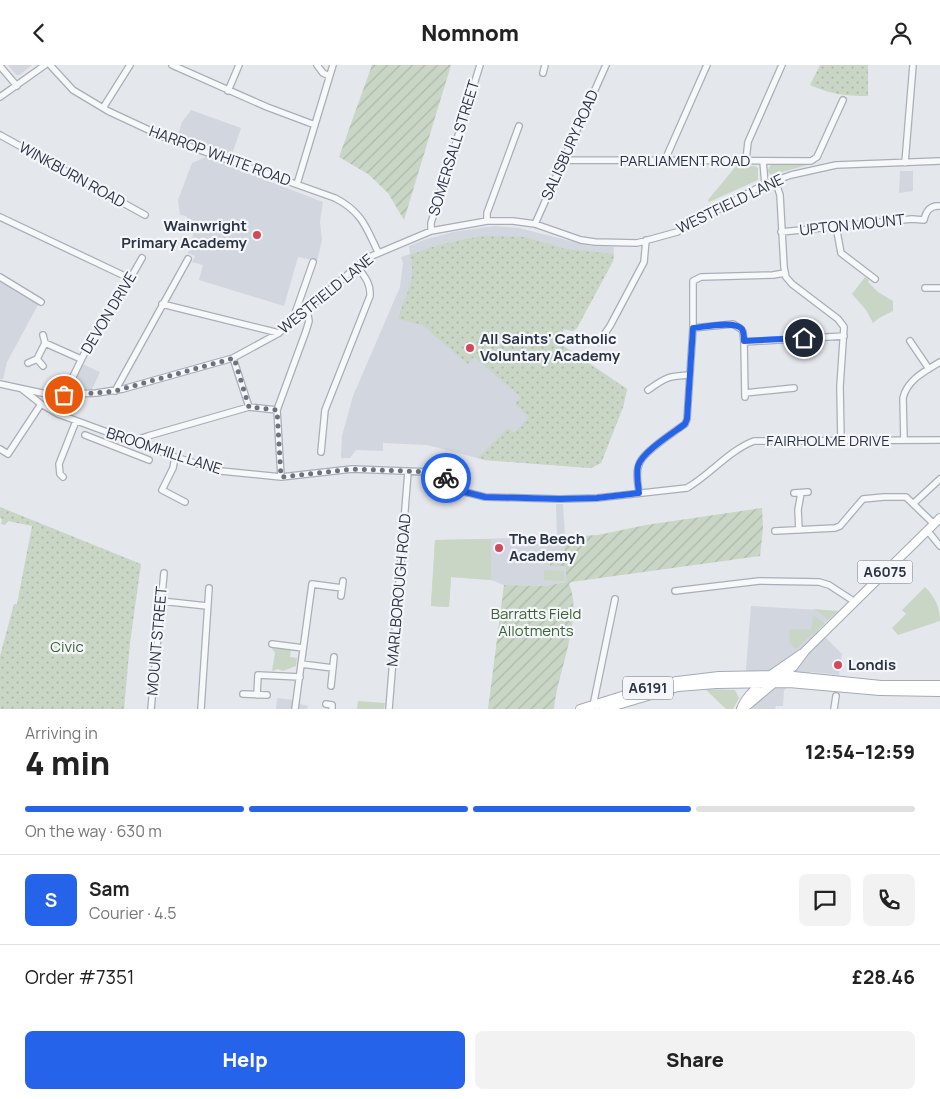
<!DOCTYPE html>
<html lang="en">
<head>
<meta charset="utf-8">
<style>
  body { margin:0; font-family:Manrope,sans-serif; background:#f2f2f2; color:#222; height:100vh; display:flex; flex-direction:column; font-size:19px; white-space:nowrap }
  * { box-sizing:border-box; margin:0 }
  p { font-size:16px; color:#767676 }
  .icon { flex:none; width:28px; height:28px; fill:none; stroke:currentColor; stroke-width:2; stroke-linecap:round; stroke-linejoin:round }
  .map { position:relative; height:644px; overflow:hidden }
  .sheet { display:flex; flex-direction:column; background:#fff; flex:1 }
  .sheet>* { flex:none }
  .pin { position:absolute; display:grid; place-items:center; width:42px; height:42px; color:#fff; margin:-21px; border:2px solid #fff; border-radius:50%; box-shadow:0 1px 5px #0007 }
  .courier { position:absolute; display:grid; place-items:center; width:50px; height:50px; margin:-25px; border:4px solid #2563eb; border-radius:50%; background:#fff; color:#222; box-shadow:0 1px 6px #0007 }
  .summary em { font-style:normal; font-weight:800 }
  .summary div { display:flex; flex-direction:column-reverse }
  .summary { display:flex; align-items:center; justify-content:space-between; height:85px; padding:0 25px }
  h1 { font-size:32px; font-weight:800; line-height:38px }
  .bar { display:grid; grid-template-columns:repeat(4,1fr); gap:8px 5px; align-content:center; height:60px; padding:0 25px }
  .bar i { height:6px; border-radius:4px; background:#e0e0e0 }
  .bar .current { background:#2563eb }
  .bar p { grid-column:span 4 }
  .line { display:flex; align-items:center; gap:12px; padding:0 25px; border-top:1px solid #e0e0e0 }
  .line div { flex:1 }
  .round { display:grid; place-items:center; flex:none; width:52px; height:52px; border-radius:8px; background:#f2f2f2 }
  .primary-button { display:flex; gap:10px; margin-top:auto; padding:10px 25px }
  .primary-button a { flex:1; height:58px; border-radius:8px; background:#2563eb; color:#fff; font-size:20px; font-weight:800; line-height:58px; text-align:center }
  .primary-button a+a { background:#f2f2f2; color:#222 }
  header { display:flex; justify-content:space-between; align-items:center; height:65px; padding:0 25px; background:#fff; font-size:22px; font-weight:800 }
  .map>svg:first-child { display:block }
  .built { fill:#d2d6de }
  .grass { fill:#c9d6c5 }
  .park { fill:url(#park-dots) }
  .garden { fill:url(#garden-furrows) }
  .lines { fill:none; stroke-linecap:round; stroke-linejoin:round }
  .minor-casing { stroke:#a9aeb7; stroke-width:8 }
  .major-casing { stroke:#a3abb8; stroke-width:10 }
  .minor { stroke:#f7f8fa; stroke-width:5.5 }
  .major { stroke:#fff; stroke-width:8 }
  .done { stroke:#6c737f; stroke-width:5; stroke-dasharray:0 9 }
  .route { stroke:#2563eb; stroke-width:6 }
  .poi-dot { fill:#d1495b; stroke:#f4f6f9; stroke-width:2 }
  .labels { text-anchor:middle; stroke-width:4.5; stroke-linejoin:round; paint-order:stroke }
  .shield { fill:#f4f6f9; stroke:#676e7b; stroke-width:1 }
  .shield-label { font-size:14px; font-weight:bold; fill:#2b3445 }
  .street-label { font-size:15px; fill:#2b3445; stroke:#f4f6f9 }
  .poi-label { font-size:15px; font-weight:bold; fill:#2b3445; stroke:#f4f6f9; text-anchor:start }
  .park-label { font-size:15px; fill:#3f6138; stroke:#f4f6f9 }
</style>
</head>
<body>
<header><svg class="icon" aria-label="back" viewBox="0 0 24 24"><path d="M15 5l-7 7 7 7"/></svg>Nomnom<svg class="icon" aria-label="person" viewBox="0 0 24 24"><circle cx="12" cy="8" r="4"/><path d="M4 21q1-7 8-7t8 7"/></svg></header>
<div class="map">
<svg width="940" height="644" viewBox="0 0 940 644">
  <defs>
    <pattern id="park-dots" width="8" height="8" patternUnits="userSpaceOnUse" patternTransform="scale(1.25)"><rect width="8" height="8" fill="#c9d6c5"/><path d="M2 2h.1M6 6h.1" fill="none" stroke="#adb8ab" stroke-width="1.8" stroke-linecap="round"/></pattern>
    <pattern id="garden-furrows" width="10" height="10" patternUnits="userSpaceOnUse" patternTransform="scale(1.25)"><rect width="10" height="10" fill="#c9d6c5"/><path d="M-1 1l2-2M0 10L10 0M9 11l2-2" fill="none" stroke="#adb8ab"/></pattern>
  </defs>
  <rect width="100%" height="100%" fill="#e4e7ec"/>
  <path class="built" d="M8,0h24l-12,10h-4z
    M191,45l50,18 -9,26 -54,-19 4,-13z
    M206,92l117,45 -3,20 2,18 -5,21 -19,-4 -14,49 -85,-26 4,-15 -11,-3 3,-6 -7,-3 6,-22 -8,-15 -6,-1 -2,-15 14,-37z
    M900,106h13v20l-14,2z
    M494,161l25,2 71,18 24,1 -1,14 -36,67 -4,3 -9,-2 -5,14 68,46 -4,18 -22,56 -10,5 -106,-8 -58,-15 -44,-2v8l-27,-1 -6,8h-9l1,-22 11,-40 47,-109 3,-24 -2,-6 9,-3 -1,-8 15,-6 29,-8z
    M0,215l39,23 -32,59 -4,17h-3z
    M82,299l18,8 -8,17 -22,1z
    M556,439h7l2,33 -1,20 -14,9h16v16l-21,4 -41,-1 -13,-5 -40,-3 -2,30 -18,-1 4,-66 122,-3z
    M751,541l87,5 -20,19 24,24 -3,21 -28,-3 -27,18 -1,16h-7l-1,3h-23l-6,-40z
    M277,633l24,3 -1,3 8,2 -1,3h-31z"/>
  <path class="grass" d="M811,99l-40,11 -4,-4 4,-6z
    M737,100l18,1 3,2v12l-49,22 -1,-2z
    M865,212l4,3 -1,2 10,10 15,9v10l-14,7 -6,5 -7,-13 -14,-16z
    M491,474v41l-40,-3 -2,30 -18,-1 4,-66z
    M544,505l20,1v10l-20,-1z
    M925,522c10,10 15,20 15,34l-42,14 -6,-7 14,-14 -4,-4z
    M812,544l26,2 -10,9 -9,-8z
    M813,550l12,8 -11,11 -1,-1 -17,16 -7,-7 1,-13 21,1z
    M271,582l20,2 -1,8 7,1 -1,8 -13,5 -5,-2 -6,2 3,-18z
    M705,624l30,1 4,8 -6,11h-7z
    M358,636l27,2 -1,6h-27z"/>
  <path class="park" d="M820,0h48v31c-21,0 -39,-2 -58,-11z
    M486,171l39,1 41,12 48,5 -1,7 -36,67 -4,3 -9,-2 -5,14 68,46 -4,18 -22,56 -10,5 -106,-8 -7,-2 30,-30 6,5 15,-16 -14,-13 6,-7 -47,-40 -6,7 -46,-39 -24,-6c7,-25 19,-38 12,-64 25,-10 50,-16 76,-19z
    M0,442l141,57 -11,79 -6,66h-124v-53l14,-52h3l15,-78 -24,-5 -3,4 -4,-1 1,-5 -2,-1z"/>
  <path class="garden" d="M372,0h79l-47,155 -16,-27 -20,-19 -29,-17z
    M762,443l1,20 -3,28 -189,26 -2,2c15,33 -12,89 -15,125h-66l16,-124 41,1 21,-4v-16h-16l1,-9h13l1,-20 33,-2 48,-10z"/>
  <g class="lines">
    <g class="minor-casing">
      <path id="minor" d="M50,0l23,25 35,21 58,27 169,60c27,14 31,29 43,54
        M172,0l95,42 48,18
        M317,0l6,8 6,3
        M0,1l17,20
        M543,8l2,-8
        M228,26l11,-26
        M0,32l45,-32
        M103,43l27,-43
        M0,70l145,80
        M563,95l248,1 6,-4 26,-57
        M665,95l42,-95
        M746,95l2,-18 34,-77
        M763,96l2,23
        M905,98l8,-98
        M775,115l5,15 4,72 2,10 6,7 46,35 6,8 -4,59 1,56
        M297,119l36,-119
        M0,152l131,62
        M487,156v-8l32,-87
        M535,159l71,-159
        M836,161l5,27 34,26
        M431,166v-8l49,-158
        M781,167l131,-13 12,1c2,-9 6,-15 16,-14
        M0,212l41,25
        M925,223h15
        M162,239l117,29
        M292,257l21,-60
        M693,263l40,-4 8,5 2,3 1,10 1,55
        M43,270l2,8
        M910,276l19,28
        M599,277l11,-16 34,-64 2,-22
        M744,277l100,-6
        M233,293l16,49
        M37,294l8,-16 36,16
        M28,298l9,-4 6,7
        M0,319l51,11 45,-2 27,-4 110,-31 46,-25 88,-75 64,-27 56,-10h26l22,3 46,16 14,2 42,1 40,-11 88,-48 26,-9 45,-10 104,-4
        M22,324l19,15 17,10 117,43 46,14 60,6 71,-8 79,3 14,4 20,16 20,5 75,2 37,-1 90,-10c24,-14 41,-37 67,-47l186,-1
        M648,325c18,-13 21,-14 42,-15
        M115,326l73,-132
        M745,328l49,-5
        M64,330l21,-43 29,-45 28,-49
        M85,370l64,25
        M904,375l-1,-42c4,-18 22,-27 37,-36
        M138,378l4,-5 6,-2 101,-29 28,3
        M0,384l8,5 33,-50
        M321,387l4,-42 45,-114c1,-13 -6,-20 -13,-30
        M175,392l-2,11 -11,22 23,12
        M63,412l-3,-3 -1,-10 17,-43
        M281,412l-4,-67 29,-79 3,-10 -2,-11
        M639,428c-1,-10 -4,-21 1,-31 5,-11 34,-30 45,-38l2,-5 6,-91v-47l8,-4 72,-2 12,-2
        M794,428l14,-1
        M914,438l26,-24
        M799,465l-1,-20 3,-17
        M927,465l13,16
        M775,466l60,-3 5,-2 23,-27 21,-2h22l28,27
        M675,526l84,-10 60,1 10,3 26,17
        M341,531l2,-15
        M161,536l46,5
        M272,579l31,4
        M301,599l32,4
        M331,621l3,-29
        M243,629l24,1
        M257,630l1,-20 42,2
        M326,639l6,1v4
        M151,644l13,-136
        M201,644l8,-121
        M295,644l17,-125 30,4
        M389,644l19,-237
        M598,644l-4,-8 21,-102
        M834,644l2,-13"/>
    </g>
    <g class="major-casing">
      <path id="major" d="M772,609l29,-20
        M783,610l10,-8 12,-16 135,-133
        M580,644l74,-23 23,-5 42,-5 65,-1 97,10h59
        M604,644l74,-22 38,-3 73,-1 91,8 60,1
        M741,644c4,-11 12,-18 20,-25
        M743,644l31,-26"/>
    </g>
    <use href="#minor" class="minor"/>
    <use href="#major" class="major"/>
  </g>
  <g class="lines">
    <path class="done" d="M64,330l32,-2 19,-2 119,-33 15,49 28,3 4,67 71,-8 79,3 15,6"/>
    <path class="route" d="M446,413l19,14 20,5 75,2 37,-1 42,-5c-1,-9 -3,-18 -1,-27 4,-14 35,-33 47,-42l2,-5 6,-91c11,-1 42,-8 49,1 2,4 2,8 2,12l60,-3"/>
  </g>
  <g class="poi-dot">
    <circle cx="257" cy="170" r="5"/>
    <circle cx="470" cy="283" r="5"/>
    <circle cx="499" cy="483" r="5"/>
    <circle cx="838" cy="600" r="5"/>
  </g>
  <g class="labels">
    <g class="shield">
      <rect x="857.5" y="495.5" width="55" height="23" rx="4"/>
      <rect x="623" y="611.5" width="50" height="23" rx="4"/>
    </g>
    <g class="shield-label">
      <text x="885" y="512">A6075</text>
      <text x="648" y="628">A6191</text>
    </g>
    <g class="street-label">
      <text transform="translate(570 80) rotate(-66)" y="5">SALISBURY ROAD</text>
      <text transform="translate(454 83) rotate(-73)" y="5">SOMERSALL STREET</text>
      <text transform="translate(220 91) rotate(20)" y="5">HARROP WHITE ROAD</text>
      <text x="685" y="101">PARLIAMENT ROAD</text>
      <text transform="translate(72 110) rotate(29)" y="5">WINKBURN ROAD</text>
      <text transform="translate(730 139) rotate(-26)" y="5">WESTFIELD LANE</text>
      <text transform="translate(852 160) rotate(-6)" y="5">UPTON MOUNT</text>
      <text transform="translate(326 229) rotate(-39)" y="5">WESTFIELD LANE</text>
      <text transform="translate(109 248) rotate(-59)" y="5">DEVON DRIVE</text>
      <text x="828" y="381">FAIRHOLME DRIVE</text>
      <text transform="translate(164 386) rotate(18)" y="5">BROOMHILL LANE</text>
      <text transform="translate(399 525) rotate(-85)" y="5">MARLBOROUGH ROAD</text>
      <text transform="translate(157 576) rotate(-85)" y="5">MOUNT STREET</text>
    </g>
    <g class="poi-label">
      <text x="247" y="166" text-anchor="end">Wainwright<tspan x="247" dy="17">Primary Academy</tspan></text>
      <text x="480" y="279">All Saints' Catholic<tspan x="480" dy="17">Voluntary Academy</tspan></text>
      <text x="509" y="479">The Beech<tspan x="509" dy="17">Academy</tspan></text>
      <text x="848" y="605">Londis</text>
    </g>
    <g class="park-label">
      <text x="536" y="554">Barratts Field<tspan x="536" dy="17">Allotments</tspan></text>
      <text x="67" y="587">Civic</text>
    </g>
  </g>
</svg>
<div class="pin" style="left:64px;top:330px;background:#ea580c"><svg class="icon" aria-label="bag" viewBox="0 0 24 24"><path d="M5 8h14l-1 12H6zM9 8a3 3 0 0 1 6 0"/></svg></div>
<div class="pin" style="left:804px;top:273px;background:#1f2937"><svg class="icon" aria-label="home" viewBox="0 0 24 24"><path d="M3 11l9-7 9 7M6 9v11h12V9"/></svg></div>
<div class="courier" style="left:446px;top:413px"><svg class="icon" aria-label="bike" viewBox="0 0 24 24"><circle cx="6" cy="16" r="4"/><circle cx="18" cy="16" r="4"/><path d="M6 16l4-8h5l3 8M10 8l3 8H6M13 5h3"/></svg></div>
</div>
<section class="sheet">
<div class="summary"><div><h1>4 min</h1><p>Arriving in</p></div><em>12:54–12:59</em></div>
<div class="bar"><i class="current"></i><i class="current"></i><i class="current"></i><i></i><p>On the way · 630 m</p></div>
<div class="line" style="height:90px"><b class="round" style="background:#2563eb;color:#fff">S</b><div><b>Sam</b><p>Courier · 4.5</p></div><a class="round"><svg class="icon" aria-label="chat" viewBox="0 0 24 24"><path d="M4 5h16v11H9l-5 4z"/></svg></a><a class="round"><svg class="icon" aria-label="phone" viewBox="0 0 24 24"><path d="M5 4h4l2 5-3 2q2 4 5 5l2-3 5 2v4C11 20 4 13 5 4z"/></svg></a></div>
<div class="line" style="height:65px"><div>Order #7351</div><b>£28.46</b></div>
<div class="primary-button"><a>Help</a><a>Share</a></div>
</section>
</body>
</html>
